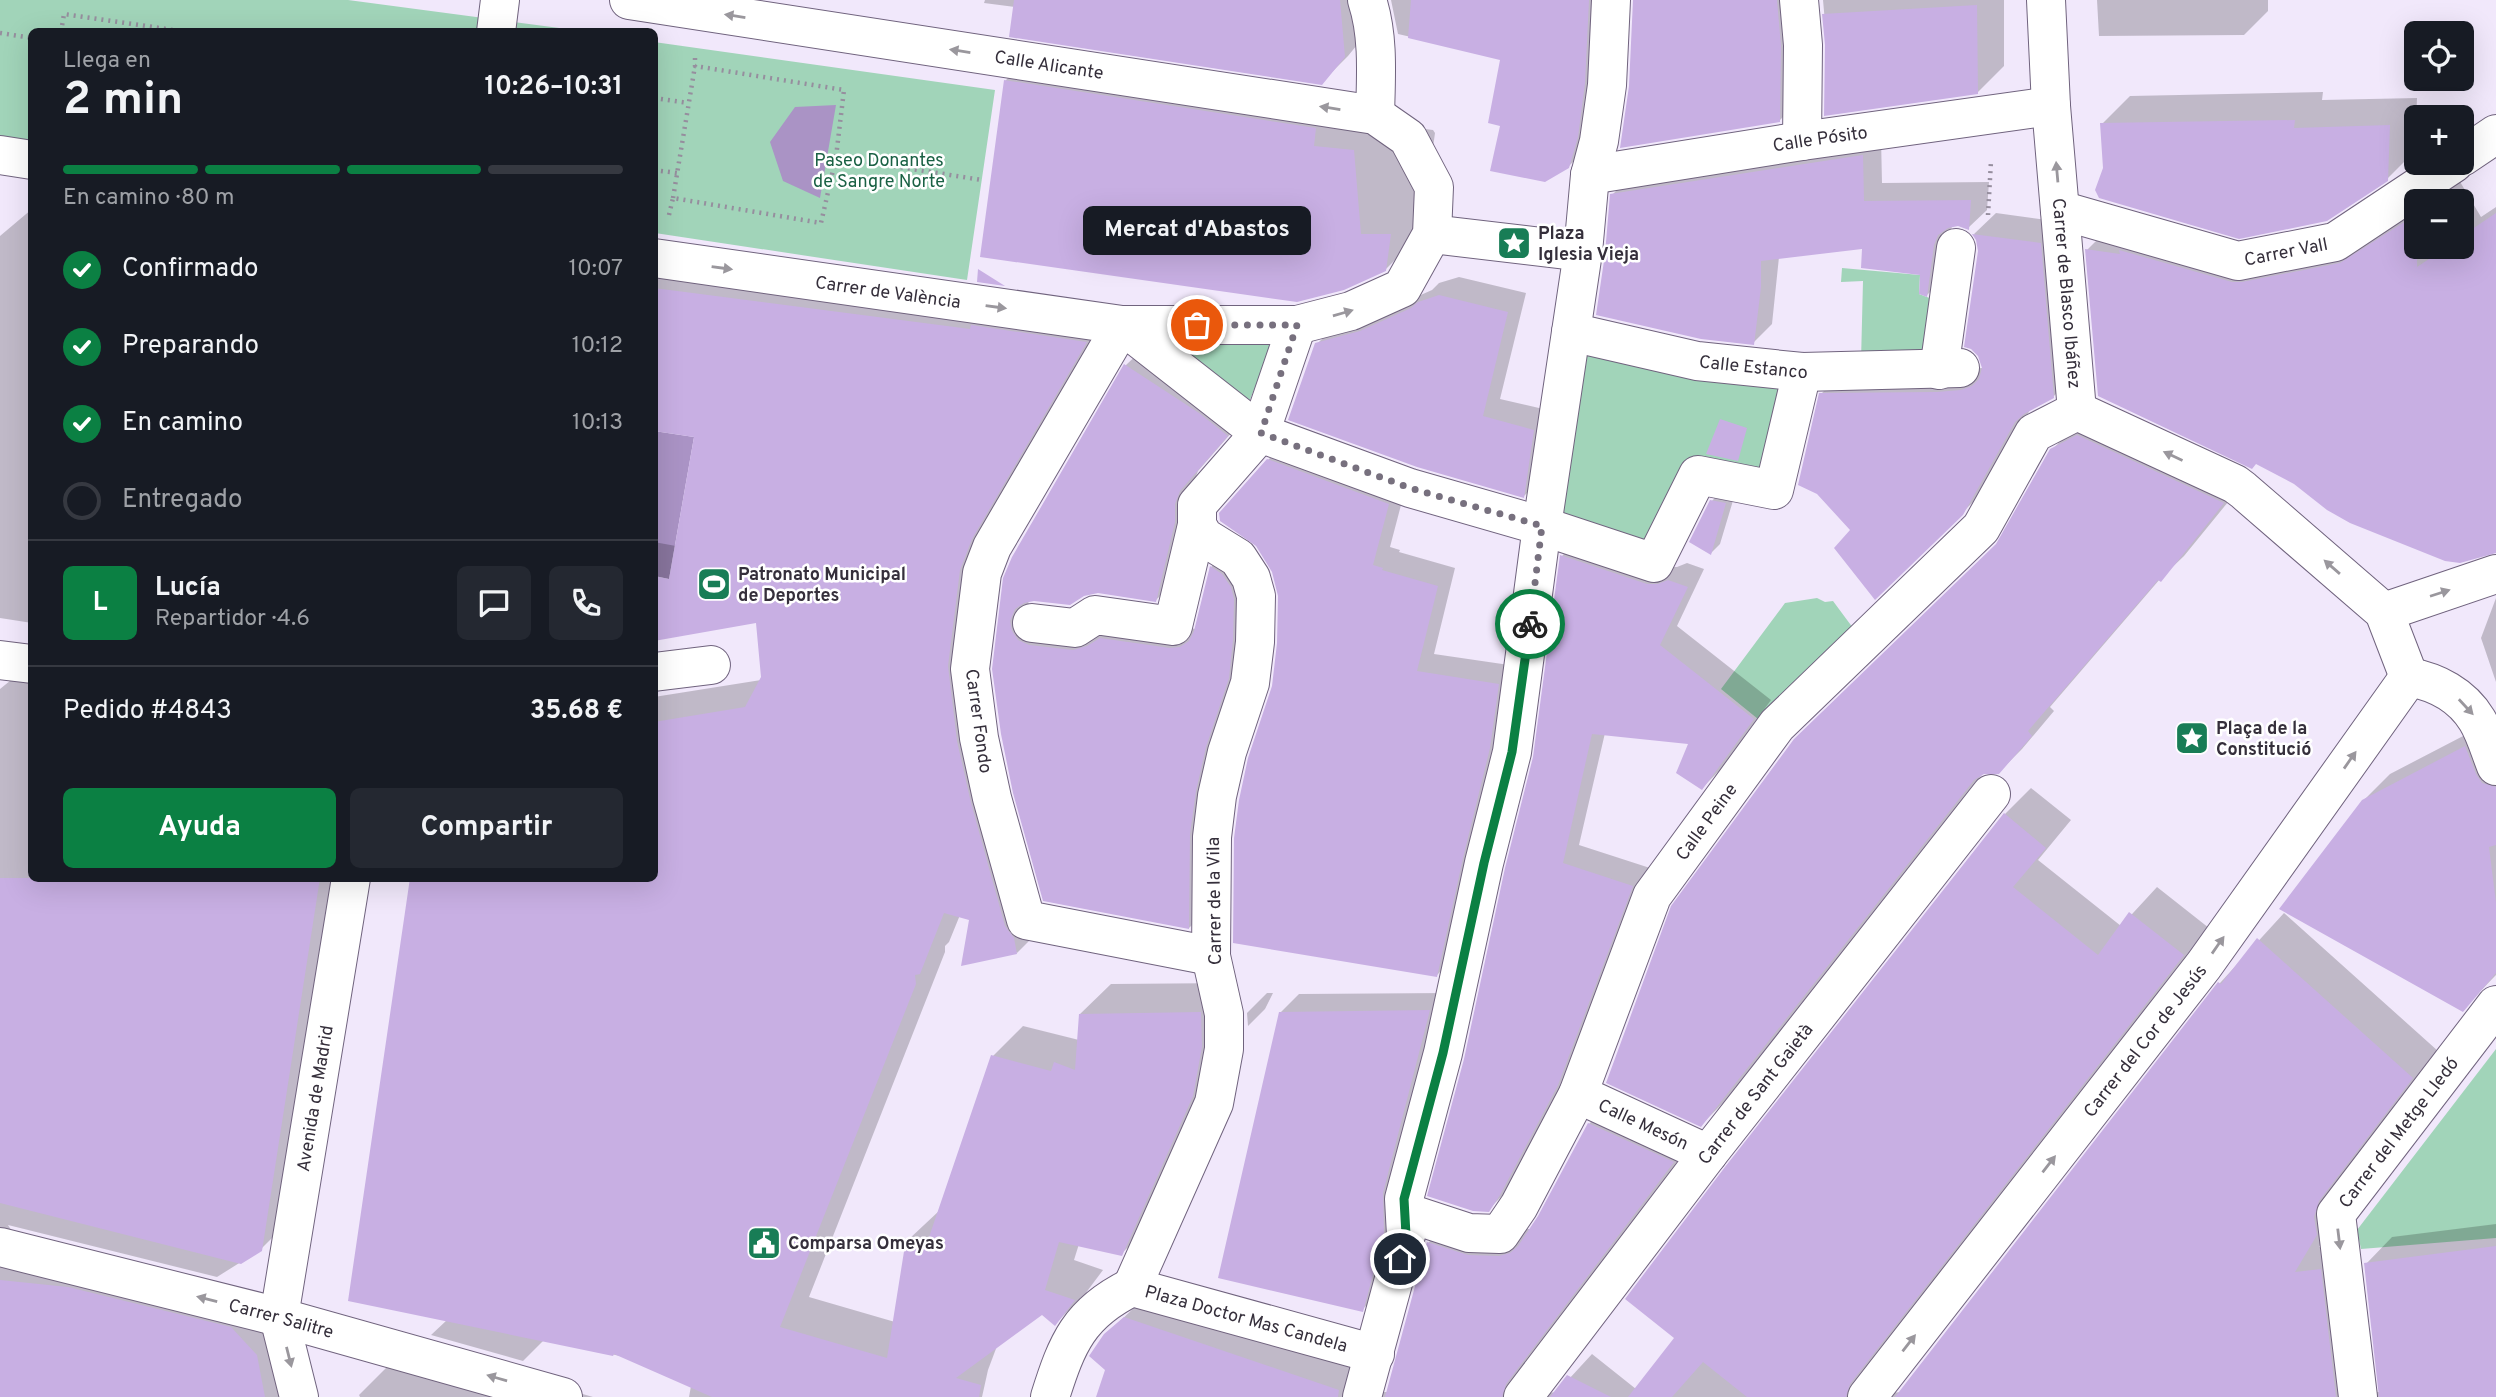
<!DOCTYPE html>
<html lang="es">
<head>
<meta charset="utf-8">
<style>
  body { margin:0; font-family:Overpass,sans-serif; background:#242831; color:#f1f3f6; height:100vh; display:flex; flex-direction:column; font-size:26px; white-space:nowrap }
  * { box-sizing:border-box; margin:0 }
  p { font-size:23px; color:#9ea1a6 }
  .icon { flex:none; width:38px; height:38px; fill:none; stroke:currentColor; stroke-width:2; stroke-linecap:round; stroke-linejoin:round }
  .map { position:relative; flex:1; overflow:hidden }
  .sheet { position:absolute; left:28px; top:28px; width:630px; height:854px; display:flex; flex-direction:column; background:#171b24; border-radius:10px; box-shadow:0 7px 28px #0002 }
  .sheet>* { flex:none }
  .fabs { position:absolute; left:2404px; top:21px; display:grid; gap:14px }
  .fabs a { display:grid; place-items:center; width:70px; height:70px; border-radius:10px; background:#171b24; box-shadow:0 7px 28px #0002; font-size:35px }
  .pin { position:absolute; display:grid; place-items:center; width:60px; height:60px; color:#fff; margin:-30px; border:4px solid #fff; border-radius:50%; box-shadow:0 2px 7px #0007 }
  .courier { position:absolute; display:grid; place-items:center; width:70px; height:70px; margin:-35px; border:5px solid #0b8043; border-radius:50%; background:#fff; color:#222; box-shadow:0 2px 9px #0007 }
  .bubble { position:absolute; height:49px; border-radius:10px; background:#171b24; box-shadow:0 7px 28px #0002; font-size:23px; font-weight:700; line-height:49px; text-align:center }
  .head em { font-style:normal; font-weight:700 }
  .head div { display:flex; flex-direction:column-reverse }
  .head { display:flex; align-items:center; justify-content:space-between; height:119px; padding:0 35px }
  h1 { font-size:46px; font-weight:700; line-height:52px }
  .bar { display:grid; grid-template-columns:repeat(4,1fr); gap:10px 7px; align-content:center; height:84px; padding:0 35px }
  .bar i { height:9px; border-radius:5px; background:#363941 }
  .bar .on { background:#0b8043 }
  .bar p { grid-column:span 4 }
  .line { display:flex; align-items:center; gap:18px; padding:0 35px; border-top:2px solid #363941 }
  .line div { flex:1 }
  .round { display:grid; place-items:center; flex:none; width:74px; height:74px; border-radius:10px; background:#242831 }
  ol { padding:0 35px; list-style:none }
  li { display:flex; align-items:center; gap:21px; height:77px }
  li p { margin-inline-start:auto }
  li .icon { padding:7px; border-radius:50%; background:#0b8043; color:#fff; stroke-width:4 }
  li:last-child { color:#9ea1a6 }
  li i { width:38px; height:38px; border:4px solid #363941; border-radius:50% }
  .primary-button { display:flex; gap:14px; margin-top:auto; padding:14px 35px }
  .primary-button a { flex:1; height:80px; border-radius:10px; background:#0b8043; color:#fff; font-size:28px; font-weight:700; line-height:80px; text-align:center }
  .primary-button a+a { background:#242831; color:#f1f3f6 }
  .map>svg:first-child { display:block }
  .green { fill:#a1d4b9 }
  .water { fill:#aa93c5 }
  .shadow { fill:#0003 }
  .building { fill:#c8afe3 }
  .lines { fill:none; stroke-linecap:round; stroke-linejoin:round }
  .minor-casing { stroke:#70637e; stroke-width:40 }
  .path { stroke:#968e9e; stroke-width:4.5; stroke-dasharray:2 5; stroke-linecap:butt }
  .minor { stroke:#fff; stroke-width:38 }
  .oneway { fill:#9a979d }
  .done { stroke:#77707e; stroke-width:7; stroke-dasharray:0 12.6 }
  .route { stroke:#0b8043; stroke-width:9 }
  .labels { text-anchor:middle; stroke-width:5; stroke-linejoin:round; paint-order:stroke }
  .street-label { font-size:18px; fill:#352f3b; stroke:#fff }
  .park-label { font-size:18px; fill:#1a6144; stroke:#fff }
  .poi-label { font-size:18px; font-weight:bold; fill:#352f3b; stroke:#fff; text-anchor:start }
</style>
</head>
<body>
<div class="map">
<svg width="2496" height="1397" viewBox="0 0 2496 1397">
  <rect width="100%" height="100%" fill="#f1e8fb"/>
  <path class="green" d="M0,0h348l234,31 -550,1 -1,112 -31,-4z
    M654,42l341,48 -28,190 -312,-47z
    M1842,268l78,7 -1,19 21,8 -8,61 -71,-2 2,-80 -22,1z
    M1178,345h94l-23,57z
    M1576,345l213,35 -25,96 -74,-13 -39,79 -97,-30z
    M1817,598l8,4 8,-1 20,27 -95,91 -37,-30 64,-86z
    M2496,1049v189l-135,11 -4,-19z"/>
  <path class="water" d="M836,105l-16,93 -37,-17 -13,-39 25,-35z
    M654,431l40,6 -25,142 -14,-3z"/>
  <path class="shadow" d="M985,0h391l3,18 -31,38 -27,27 -306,-76 -31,-4z
    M1391,0h223l-19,139 -27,28 -66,-42v-67l-104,-24z
    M1635,0h171v94l-27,27 -148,-35z
    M1823,0h181v66l-27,27 -150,-48z
    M2097,0h171v11l-24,24 -145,1z
    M1041,45l353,80 39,5 2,3 -14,101 -36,36 -380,-189z
    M2323,92l-1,8 95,-2 -2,53 -28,28 -282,-11 -3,-44 28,-28z
    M1881,137l1,46 107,-1 -2,28 -19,18 -9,-3h-7l-7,52 -18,18 -5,-22 -58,-25 -85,9 -7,67 -19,19 -146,-89 5,-59 19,-19z
    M2459,180l22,37 15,-10v344l-409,-301 26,-26 146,32 158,-49v40h45v-46h-37z
    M32,209v414l-32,-5v-382z
    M1996,213l66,9 13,152 -22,23 -22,11 -46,82 -23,23 -110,17 -31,-136 22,-22 141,-4 -5,-117 -1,-11 -4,-6z
    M654,254l461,58 -125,226 -3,172 60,213 -30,30 -46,-34 -11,-4 -11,27 -4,4v6l-136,345 86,25 13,-82 32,-30 53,-154 30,-30 56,14 1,-26 31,-30 120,-1 1,33 -80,208 -31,30 -42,-10 -5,16 29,10 -18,24 -30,30 -12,-11 -43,25 -12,32 -6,27h-293l2,-11 -66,-29 -81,-17 -21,21 -92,-26 16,-15 207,-442v-181l107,-17 1,-2 -4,-57 -104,19v-98l22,4 20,-110 -42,-7z
    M1459,277l67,16 -26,106 52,12 -10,67 -18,18 -207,-152 19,-19 44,-12 52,-23 7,-7z
    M1145,347l101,69 -48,55 -5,13 -18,97 -19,19 -58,-8 -70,8 2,12 167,17 14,-62 19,-18 19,19 -41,341 -19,19 -174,-136 -10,-213 121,-214z
    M2075,426l171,54 -62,76 -24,23 -110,128 4,4 -32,38 -24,24 -14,-1 -259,329 -24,24 303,-586 47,-88z
    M1286,442l120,44 -16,61 10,3 -1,2 56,16 -21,86 82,12 -61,291 -18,18 -164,-289 6,-43 1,-47 -12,-136z
    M1721,491l14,3 -15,50 -9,9 1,-52z
    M1580,538l86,29h11l10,-4 17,6 -27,57 94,74 -51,70 -18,18 -12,-45 -85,-10 -26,112 71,23 -75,197 -69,127 -18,18 -22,-151 69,-301 27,-202z
    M2496,598v84l-15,-44z
    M32,663v215h312l-54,342 -30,30 -43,27 -209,-52 5,8 247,66 39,98h-299v-708z
    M2492,721l4,12v242l-33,34 -100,-208 27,-27z
    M2031,788l40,32 -33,40 83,66 36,-39 52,41 -317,465 9,-1 319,-409 64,-70 154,138 -119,196 27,-4 20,140 11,9h4l-15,-128 26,-27 104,-13v173h-1398l9,-27 -2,-35 46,-43 216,72 15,28h6l40,-149 27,-26 40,12h37l57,-105 26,-27 84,39 -151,257 9,-1 35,-38 44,35 40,-52 329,-523z
    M1267,993h6l-8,16 -17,17 -1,-13z
    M1447,993l-67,298 -18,19 -82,-297 19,-19z
    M390,1364l165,22 38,11h-233l-1,-2z"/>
  <path class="building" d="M1014,0h326l5,57 -23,28 -313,-48z
    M1411,0h178l-4,83 -7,54 -9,31 -24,14 -55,-11 10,-45 -12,-3 12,-63 -92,-22z
    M1633,0h144l4,46 -1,76 -160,26 9,-62z
    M1977,5l1,89 -154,22 1,-71 -3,-31z
    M1004,80l312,48 -2,18 40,4 7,84h30l-5,37 -42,19 -47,12 -317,-45z
    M2295,120l-1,8 96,-3 -2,56 -61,40 -88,18 -140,-41 -4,-8 8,-22 -3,-45z
    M1863,155l1,46 107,-1 -2,30 -11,-4 -10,2 -10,7 -4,10 -7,52 -8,-3 1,-19 -59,-7 1,-19 -101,12v26l-7,58 -53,-6 -105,-24 9,-61 5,-60z
    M2496,213v340l-36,10 -15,-2 -95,-38 -23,-13 -33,-26 -38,-20 -4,5 -154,-73 -13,-147 35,5 -1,-4 113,32h10l98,-19 77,-49v53l30,-20h15v-11z
    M1972,234l69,9 13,155 -30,16 -9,8 -52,93 -88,85 -41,-52 16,-18 -33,-36 -19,-9 21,-92 118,-1 24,-2 11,-4 7,-7 3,-11 -4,-12 -7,-7 -7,-2 14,-96 -2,-11z
    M978,269l27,17 -28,-4z
    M654,288l316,41 1,-4 116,17 -115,197 -12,31 -12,96 9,75 14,62 34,123 9,12 3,16 -56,12 8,-46 -25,-7 -24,61 -5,1 1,9 -136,343 107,31 19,-119 21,4 64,-188 60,16 3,-9 21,8 4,-56 122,-2 1,35 -9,49 -71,160 -63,-14 -14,48 30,10 -20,26 -13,-11 -86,63 25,7 -2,12h-267l-98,-43 -1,2 -265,-55 62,-423h244v-156l91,-15 16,-30 -5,-54 -102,18v-65l15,3 25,-142 -40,-6z
    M1439,295l69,17 -25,104 51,14 -10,68 -107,-31 -129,-47 27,-77 45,-12 51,-23 7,-6z
    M1124,364l75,49 29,23 -48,55 -5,13v18l-19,80 -58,-9 -14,3 -14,9 -36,-4 -10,2 -9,6 -5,12 2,10 6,9 11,5 44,5 14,-4 13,-8 70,10 10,-1 9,-6 5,-10 16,-65 12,8 9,13 3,12 -1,41 -4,38 -23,69 -10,44 -6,43 -1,95 -146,-28 -30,-108 -12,-59 -9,-65 11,-91 9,-21z
    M1720,419l27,9 -9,33 -32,-7z
    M2077,435l147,68 -63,79 -3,-2 -130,151 4,5 -33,38h-15l-10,6 -273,347 -95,-44 65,-177 123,-167 202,-195 54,-95z
    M1267,459l122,45 -16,61 10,3 -1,2 56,16 -21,85 82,13 -9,64 -27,110 -26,119 -204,-34 1,-105 5,-38 9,-42 24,-72 5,-43 1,-47 -6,-24 -16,-26 -36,-25 -1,-8z
    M1710,500l16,3 -15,52 -22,-13z
    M1560,555l87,29h11l10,-4 20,7 -28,58 94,74 -52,71 -26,-17 12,-29 -96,-10 -29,129 70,23 -75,199 -58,110 -11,17 -16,-1 -46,-15 37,-137 41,-191 28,-111z
    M2465,746l11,28 6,9 14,4v58l-7,2 7,56v70l-33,39 -184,-103 83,-109z
    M2004,813l42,35 -33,39 85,68 31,-43 55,43 -334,429 -4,13h-99l-44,-35 -31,35h-44l46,-59 -49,-39 100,-132z
    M0,878h320l-58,373 -21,13 -241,-61z
    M2257,938l156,140 -94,123 -5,16 3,18 -22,37 26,-3 15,128h-441l323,-415 3,2z
    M1430,1010l-47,183 1,40 -21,79 -145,-34 61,-266z
    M1588,1123l86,39 -168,222 -4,13h-117l42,-155 41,13 31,1 11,-3 8,-7 20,-30z
    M2496,1246v151h-117l-15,-134z
    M0,1280l68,7 163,40 26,28 8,42h-265z
    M1124,1317l215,73 -1,7h-242l9,-27 -16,-14 15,-22z
    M1567,1375l44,22h-61z"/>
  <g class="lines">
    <g class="minor-casing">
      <g id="minor">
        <path id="s1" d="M629,0l746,115 33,23 26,49 -2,47 -30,54 -51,23 -54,14h-175l-468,-67"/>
        <path d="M1367,0c12,36 9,77 8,115"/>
        <path d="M1799,0l4,45 -1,96"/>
        <path id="s2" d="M2046,0l5,106 26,305"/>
        <path d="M496,32l4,-32"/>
        <path d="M0,155l32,5"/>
        <path d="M2462,157l34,-23"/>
        <path id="s3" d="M1590,175l212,-34 249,-35"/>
        <path id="s4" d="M2060,210l178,51 97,-19 119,-79"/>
        <path d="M1432,234l151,18"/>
        <path id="s5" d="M1571,332l126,29 105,11 158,-4"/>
        <path d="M1939,370l17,-122"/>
        <path d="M2077,411l158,73 8,6 141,122 25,65"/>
        <path d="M2384,612l112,-38"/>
        <path d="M1032,623l43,5 20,-13 78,11 24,-101"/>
        <path d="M0,660l32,4"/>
        <path d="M654,672l57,-7"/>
        <path d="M2409,677c27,5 53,18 68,43 8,13 13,31 19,46"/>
        <path d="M1211,956l-185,-36 -34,-122 -13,-60 -9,-69 12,-96 10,-26 130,-222 138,108 150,55 132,38 112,37 44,-88 76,15 28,-118"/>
        <path id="s6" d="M1578,1094l130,60"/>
        <path id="s7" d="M1405,1212l64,21 31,1 19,-28 59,-112 74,-198 125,-171 204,-197 53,-95 43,-22"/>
        <path id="s8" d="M0,1247l279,70 284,80"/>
        <path d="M1132,1287l82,-184 10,-54v-35l-13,-58 1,-119 5,-41 10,-44 23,-69 5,-41 1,-46 -5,-18 -13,-20 -34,-21 -7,-12v-20l63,-72 37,-108"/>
        <path id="s9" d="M299,1397l-20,-80 72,-439"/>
        <path id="s10" d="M1050,1397c17,-54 29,-84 82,-110l243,67"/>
        <path d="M1362,1397l44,-162 -2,-36 39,-146 41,-190 28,-111 30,-226 41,-274 7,-77 9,-34 8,-56 4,-85"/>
        <path id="s11" d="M1523,1397l185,-243 283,-360"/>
        <path id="s12" d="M1867,1397l337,-432 205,-288"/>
        <path id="s13" d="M2358,1397l-22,-183 160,-209"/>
      </g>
    </g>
    <path class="path" d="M61,32l3,-18 123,18
      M551,32l1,-5
      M0,33l32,5
      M695,58v8l149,24 -8,67
      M654,98l34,5
      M654,170l23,3
      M673,198l22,-132
      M669,215l4,-17 148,25 15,-66 146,23
      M1988,215l3,-54"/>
    <use href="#minor" class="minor"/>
  </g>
  <defs><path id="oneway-solid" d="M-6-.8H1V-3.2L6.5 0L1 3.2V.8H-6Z" transform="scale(1.75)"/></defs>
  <g class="oneway">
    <use href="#oneway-solid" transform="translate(735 16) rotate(-171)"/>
    <use href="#oneway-solid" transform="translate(960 51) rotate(-171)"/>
    <use href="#oneway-solid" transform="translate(1330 108) rotate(-171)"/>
    <use href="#oneway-solid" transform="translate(2057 172) rotate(-95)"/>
    <use href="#oneway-solid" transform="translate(722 268) rotate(8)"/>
    <use href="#oneway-solid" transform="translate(996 307) rotate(8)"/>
    <use href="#oneway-solid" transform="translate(1343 313) rotate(-16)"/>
    <use href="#oneway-solid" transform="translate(2173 456) rotate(-155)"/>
    <use href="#oneway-solid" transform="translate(2332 567) rotate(-139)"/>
    <use href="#oneway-solid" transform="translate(2440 593) rotate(-18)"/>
    <use href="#oneway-solid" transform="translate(2466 707) rotate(47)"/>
    <use href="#oneway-solid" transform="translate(2350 760) rotate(-55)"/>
    <use href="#oneway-solid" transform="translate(2218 945) rotate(-55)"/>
    <use href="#oneway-solid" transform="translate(2049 1164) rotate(-52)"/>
    <use href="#oneway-solid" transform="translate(2339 1239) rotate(83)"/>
    <use href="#oneway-solid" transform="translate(207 1299) rotate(-166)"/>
    <use href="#oneway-solid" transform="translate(1909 1343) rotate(-52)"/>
    <use href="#oneway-solid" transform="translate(289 1357) rotate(76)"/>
    <use href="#oneway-solid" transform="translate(497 1378) rotate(-164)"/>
  </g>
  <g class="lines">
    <path class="done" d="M1197,325h100l-36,108 149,55 132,38 -12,98"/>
    <path class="route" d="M1400,1259l6,-24 -2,-36 39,-146 41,-190 28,-111 18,-128"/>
  </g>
  <defs>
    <g id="sight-square" transform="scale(1.75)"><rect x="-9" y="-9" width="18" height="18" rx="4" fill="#187d56" stroke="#fff"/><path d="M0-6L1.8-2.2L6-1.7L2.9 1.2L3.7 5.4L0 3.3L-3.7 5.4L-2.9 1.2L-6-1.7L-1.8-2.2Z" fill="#fff"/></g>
    <g id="stadium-square" transform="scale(1.75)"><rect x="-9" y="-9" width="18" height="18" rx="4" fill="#187d56" stroke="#fff"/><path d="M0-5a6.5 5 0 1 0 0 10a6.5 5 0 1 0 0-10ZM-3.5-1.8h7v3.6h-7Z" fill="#fff"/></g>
    <g id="civic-square" transform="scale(1.75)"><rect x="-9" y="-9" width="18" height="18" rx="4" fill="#187d56" stroke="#fff"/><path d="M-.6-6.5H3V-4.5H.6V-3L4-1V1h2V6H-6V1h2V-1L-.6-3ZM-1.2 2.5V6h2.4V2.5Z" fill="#fff"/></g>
  </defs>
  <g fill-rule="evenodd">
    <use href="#sight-square" x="1514" y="243"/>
    <use href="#stadium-square" x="714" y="584"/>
    <use href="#sight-square" x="2192" y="738"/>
    <use href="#civic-square" x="764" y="1243"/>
  </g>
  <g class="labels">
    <g class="street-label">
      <text dy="6" stroke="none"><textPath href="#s1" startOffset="425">Calle Alicante</textPath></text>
      <text dy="6" stroke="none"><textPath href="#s3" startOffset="233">Calle Pósito</textPath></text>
      <text dy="6" stroke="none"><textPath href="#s4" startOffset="234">Carrer Vall</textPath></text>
      <text transform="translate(888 292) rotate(8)" y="6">Carrer de València</text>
      <text dy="6" stroke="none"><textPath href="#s2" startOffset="294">Carrer de Blasco Ibáñez</textPath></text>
      <text dy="6" stroke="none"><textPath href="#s5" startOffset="186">Calle Estanco</textPath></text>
      <text transform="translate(979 721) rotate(82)" y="6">Carrer Fondo</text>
      <text dy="6" stroke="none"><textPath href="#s7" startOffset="562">Calle Peine</textPath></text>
      <text transform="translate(1214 901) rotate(-91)" y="6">Carrer de la Vila</text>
      <text dy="6" stroke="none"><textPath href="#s12" startOffset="452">Carrer del Cor de Jesús</textPath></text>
      <text dy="6" stroke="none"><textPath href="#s11" startOffset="382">Carrer de Sant Gaietà</textPath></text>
      <text dy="6" stroke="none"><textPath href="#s9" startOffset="304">Avenida de Madrid</textPath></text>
      <text dy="6" stroke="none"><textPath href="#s6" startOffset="72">Calle Mesón</textPath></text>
      <text dy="6" stroke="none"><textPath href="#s13" startOffset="287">Carrer del Metge Lledó</textPath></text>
      <text dy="6" stroke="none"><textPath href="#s8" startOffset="290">Carrer Salitre</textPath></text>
      <text dy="6" stroke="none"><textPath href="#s10" startOffset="261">Plaza Doctor Mas Candela</textPath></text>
    </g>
    <g class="park-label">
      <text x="879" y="166">Paseo Donantes<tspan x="879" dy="21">de Sangre Norte</tspan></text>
    </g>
    <g class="poi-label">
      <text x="1538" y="239">Plaza<tspan x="1538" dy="21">Iglesia Vieja</tspan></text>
      <text x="738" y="580">Patronato Municipal<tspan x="738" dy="21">de Deportes</tspan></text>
      <text x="2216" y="734">Plaça de la<tspan x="2216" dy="21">Constitució</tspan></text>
      <text x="788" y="1249">Comparsa Omeyas</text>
    </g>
  </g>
</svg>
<div class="fabs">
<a><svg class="icon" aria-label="locate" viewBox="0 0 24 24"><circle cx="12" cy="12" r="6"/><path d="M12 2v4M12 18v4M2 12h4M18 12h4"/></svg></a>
<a>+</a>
<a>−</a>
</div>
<div class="pin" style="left:1197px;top:325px;background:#ea580c"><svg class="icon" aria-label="bag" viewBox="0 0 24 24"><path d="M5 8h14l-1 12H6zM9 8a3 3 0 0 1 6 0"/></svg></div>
<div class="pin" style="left:1400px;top:1259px;background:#1f2937"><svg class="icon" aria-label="home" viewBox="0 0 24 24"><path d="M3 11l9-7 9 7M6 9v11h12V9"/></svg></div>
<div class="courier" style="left:1530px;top:624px"><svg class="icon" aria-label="bike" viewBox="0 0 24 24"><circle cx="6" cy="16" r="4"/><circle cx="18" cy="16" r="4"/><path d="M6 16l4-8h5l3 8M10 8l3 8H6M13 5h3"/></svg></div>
<div class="bubble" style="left:1083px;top:206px;width:228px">Mercat d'Abastos</div>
<section class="sheet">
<div class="head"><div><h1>2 min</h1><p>Llega en</p></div><em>10:26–10:31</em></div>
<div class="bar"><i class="on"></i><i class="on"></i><i class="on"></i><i></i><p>En camino · 80 m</p></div>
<ol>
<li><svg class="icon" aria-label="check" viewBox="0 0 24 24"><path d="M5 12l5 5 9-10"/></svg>Confirmado<p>10:07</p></li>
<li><svg class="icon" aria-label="check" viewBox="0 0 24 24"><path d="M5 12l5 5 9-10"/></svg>Preparando<p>10:12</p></li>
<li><svg class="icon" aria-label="check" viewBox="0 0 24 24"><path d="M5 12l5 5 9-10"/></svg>En camino<p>10:13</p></li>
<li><i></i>Entregado</li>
</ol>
<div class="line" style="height:126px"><b class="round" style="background:#0b8043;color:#fff">L</b><div><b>Lucía</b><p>Repartidor · 4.6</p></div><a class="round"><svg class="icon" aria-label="chat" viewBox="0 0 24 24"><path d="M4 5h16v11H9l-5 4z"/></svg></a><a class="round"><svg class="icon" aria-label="phone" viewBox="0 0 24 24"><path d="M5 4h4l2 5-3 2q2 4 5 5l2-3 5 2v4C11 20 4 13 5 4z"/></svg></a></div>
<div class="line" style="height:91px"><div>Pedido #4843</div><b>35.68 €</b></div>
<div class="primary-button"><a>Ayuda</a><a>Compartir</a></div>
</section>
</div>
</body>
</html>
